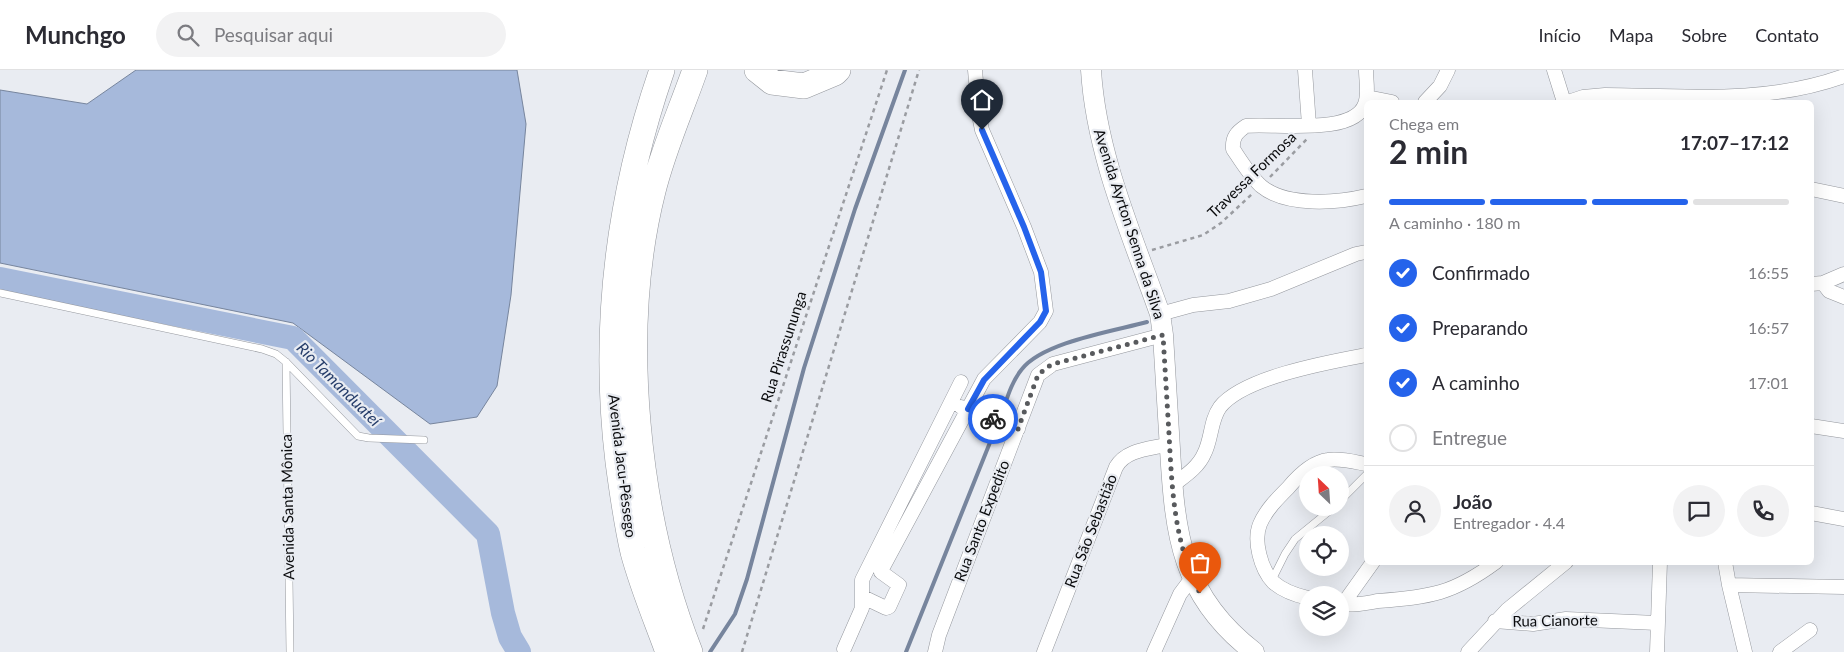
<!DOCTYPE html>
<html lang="pt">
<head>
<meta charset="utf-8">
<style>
  body { margin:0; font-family:Lato,sans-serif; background:#f2f2f3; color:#2b2b33; height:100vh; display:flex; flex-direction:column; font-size:19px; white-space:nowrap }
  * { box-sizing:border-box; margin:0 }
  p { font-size:16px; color:#7c7c81 }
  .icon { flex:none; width:28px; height:28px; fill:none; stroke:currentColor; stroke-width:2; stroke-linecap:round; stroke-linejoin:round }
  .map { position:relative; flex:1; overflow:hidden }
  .details { position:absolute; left:1364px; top:30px; width:450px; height:465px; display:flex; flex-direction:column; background:#fff; border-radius:8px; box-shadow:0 5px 20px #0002 }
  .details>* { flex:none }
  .needle { width:32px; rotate:335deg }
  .buttons { position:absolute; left:1299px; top:396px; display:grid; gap:10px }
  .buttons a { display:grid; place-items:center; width:50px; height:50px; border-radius:50%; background:#fff; box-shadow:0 5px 20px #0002; font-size:25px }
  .pin { position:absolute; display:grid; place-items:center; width:42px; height:42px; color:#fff; margin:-51px -21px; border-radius:50% 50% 50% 0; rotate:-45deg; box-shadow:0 0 5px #0007 }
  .pin .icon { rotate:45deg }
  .courier { position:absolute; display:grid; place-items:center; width:50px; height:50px; margin:-25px; border:4px solid #2563eb; border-radius:50%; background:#fff; color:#222; box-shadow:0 1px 6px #0007 }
  .summary em { font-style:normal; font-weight:700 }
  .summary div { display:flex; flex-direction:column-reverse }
  .summary { display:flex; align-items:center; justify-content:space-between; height:85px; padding:0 25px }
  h1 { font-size:32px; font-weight:700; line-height:38px }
  .bar { display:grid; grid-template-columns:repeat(4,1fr); gap:8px 5px; align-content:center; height:60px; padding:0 25px }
  .bar i { height:6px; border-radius:4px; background:#e1e1e2 }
  .bar .current { background:#2563eb }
  .bar p { grid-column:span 4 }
  .line { display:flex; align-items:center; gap:12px; padding:0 25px; border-top:1px solid #e1e1e2 }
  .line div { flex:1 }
  .round { display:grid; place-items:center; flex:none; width:52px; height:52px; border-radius:26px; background:#f2f2f3 }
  ol { padding:0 25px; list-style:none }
  li { display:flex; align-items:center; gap:15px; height:55px }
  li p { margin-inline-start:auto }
  li .icon { padding:5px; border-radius:50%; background:#2563eb; color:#fff; stroke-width:4 }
  li:last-child { color:#7c7c81 }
  li i { width:28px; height:28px; border:2px solid #e1e1e2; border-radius:50% }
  header { display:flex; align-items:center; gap:30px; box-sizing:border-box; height:70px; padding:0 25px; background:#fff; border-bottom:1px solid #e1e1e2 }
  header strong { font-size:24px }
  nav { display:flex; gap:28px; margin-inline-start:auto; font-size:18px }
  .search { width:350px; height:45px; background:#f2f2f3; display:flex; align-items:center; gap:12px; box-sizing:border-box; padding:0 18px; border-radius:28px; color:#7c7c81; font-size:19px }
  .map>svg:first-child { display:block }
  .water { fill:#a6b9db; stroke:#77859d }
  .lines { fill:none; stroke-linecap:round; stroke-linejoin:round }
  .stream { stroke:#77859d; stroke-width:4 }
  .river { stroke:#a6b9db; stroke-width:24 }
  .lane-casing { stroke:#94979d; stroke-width:8 }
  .street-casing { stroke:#94979d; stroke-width:15 }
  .secondary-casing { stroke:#94979d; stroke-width:21 }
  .highway-casing { stroke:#94979d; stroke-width:26 }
  .path { stroke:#9a9ca1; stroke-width:2.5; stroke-dasharray:4 4; stroke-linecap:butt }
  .lane { stroke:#fff; stroke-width:7 }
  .street { stroke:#fff; stroke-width:14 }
  .secondary { stroke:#fff; stroke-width:20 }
  .highway { stroke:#fff; stroke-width:25 }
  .done { stroke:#585a5d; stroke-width:5; stroke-dasharray:0 9 }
  .route { stroke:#2563eb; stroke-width:6 }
  .labels { text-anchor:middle; stroke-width:4.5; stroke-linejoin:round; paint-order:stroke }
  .street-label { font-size:15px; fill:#0a0b0d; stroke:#e9ecf2 }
  .water-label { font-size:16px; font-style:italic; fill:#263d6a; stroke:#e9ecf2 }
</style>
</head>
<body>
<header>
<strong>Munchgo</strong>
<div class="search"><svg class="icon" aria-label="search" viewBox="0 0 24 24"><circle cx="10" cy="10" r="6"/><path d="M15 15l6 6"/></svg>Pesquisar aqui</div>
<nav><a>Início</a><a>Mapa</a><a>Sobre</a><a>Contato</a></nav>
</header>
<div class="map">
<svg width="1844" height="582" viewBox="0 0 1844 582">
  <rect width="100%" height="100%" fill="#e9ecf2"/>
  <path class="water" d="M136,0h381l9,54 -15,171 -14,91 -20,31 -47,7 -137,-101 -293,-60v-173l87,14z"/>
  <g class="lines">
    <path class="stream" d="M1000,348c6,-16 11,-36 22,-49 21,-27 92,-38 125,-47
      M710,582l25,-38 12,-35 57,-211 51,-159 50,-139
      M906,582l91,-227"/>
    <path class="river" d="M0,209l293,59 195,196 15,79 7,24 9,15"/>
    <g class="lane-casing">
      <path id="lane" d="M0,223l262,56 14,5 10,8 72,74 11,2 55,2
        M286,292l4,290
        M1340,431l26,-26
        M1272,510l13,-26 10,-15 38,-31"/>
    </g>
    <g class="street-casing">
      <path id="street" d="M1305,0l4,55
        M1366,0c0,11 3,24 -1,34 -11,32 -91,19 -119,22 -9,6 -14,11 -13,23 8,12 17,27 28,37 25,21 76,17 105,10
        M1554,0l10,32
        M1367,27l25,5
        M1425,32l15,-16 8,-16
        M1568,32l15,-5 22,-2c81,1 162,9 239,-19
        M1811,119l33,7
        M1823,213l6,8 15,6
        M1811,214l12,-1 21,-9
        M1160,244l33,-9 36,-4 42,-12 85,-35 10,-2
        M961,337l57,22
        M1811,356l33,5
        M1172,416c11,-9 26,-18 32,-32 8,-15 6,-33 16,-47 24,-30 109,-45 146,-52
        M1811,443l33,6
        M1725,492l4,23 16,67
        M1729,515l115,2
        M863,527l23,11 3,-1 10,-22 -18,-13 1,-3 102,-190 56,-57 6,-11 -5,-39 -17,-45 -42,-97 -3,-15 -4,-45
        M1308,528c-13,-3 -25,-7 -35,-16 -12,-13 -20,-41 -13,-58 6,-14 17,-25 28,-36 10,-12 24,-26 40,-28 12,-2 27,2 38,4
        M1340,534c12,2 26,-1 38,-3 52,-4 75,-7 118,-39
        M1343,534l30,-42
        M1495,551l38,3 33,-5 91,4
        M844,579l18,-41v-28l99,-198
        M935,582l4,-17 99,-260 15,-11 110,-29
        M1044,582l72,-185c10,-18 35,-18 54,-23
        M1154,582l26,-58 12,-16
        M1468,582l39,-42 59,-48
        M1657,582l3,-90
        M1780,582l30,-22"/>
    </g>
    <g class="secondary-casing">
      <path id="secondary" d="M1091,0c5,84 41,165 69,244l3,21c2,38 5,76 7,114 5,86 11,147 84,203"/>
    </g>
    <g class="highway-casing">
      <path id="highway" d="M662,0c-44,127 -60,259 -44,392 4,30 8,60 15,90 9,34 23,67 35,100
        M757,0l15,12 32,4 31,-13 3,-3
        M690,582c-53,-135 -73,-319 -37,-461 10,-41 28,-81 42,-121"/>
    </g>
    <path class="path" d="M1270,107l37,-38
      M1152,180l51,-15 18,-12 31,-29
      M703,559l184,-559
      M742,582l177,-582"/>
    <use href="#lane" class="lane"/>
    <use href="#street" class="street"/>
    <use href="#secondary" class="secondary"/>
    <use href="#highway" class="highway"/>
  </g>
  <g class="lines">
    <path class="done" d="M993,349l25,10 20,-54 8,-7 7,-4 110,-29c2,33 4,66 6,99 3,55 5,110 31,159"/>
    <path class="route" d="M982,60l42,97 17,45 5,39 -6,11 -56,58 -16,29 25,10"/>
  </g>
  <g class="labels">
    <g class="street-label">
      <text transform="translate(1252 105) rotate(-44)" y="5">Travessa Formosa</text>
      <text transform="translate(1129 154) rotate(72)" y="5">Avenida Ayrton Senna da Silva</text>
      <text transform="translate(784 277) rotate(-72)" y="5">Rua Pirassununga</text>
      <text transform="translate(622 396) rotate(83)" y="5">Avenida Jacu-Pêssego</text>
      <text transform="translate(288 437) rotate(-91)" y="5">Avenida Santa Mônica</text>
      <text transform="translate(982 451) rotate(-69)" y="5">Rua Santo Expedito</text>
      <text transform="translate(1091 461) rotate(-69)" y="5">Rua São Sebastião</text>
      <text transform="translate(1555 551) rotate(-1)" y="5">Rua Cianorte</text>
    </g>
    <g class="water-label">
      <text transform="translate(339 314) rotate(45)" y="6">Rio Tamanduateí</text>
    </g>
  </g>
</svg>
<div class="buttons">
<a><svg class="needle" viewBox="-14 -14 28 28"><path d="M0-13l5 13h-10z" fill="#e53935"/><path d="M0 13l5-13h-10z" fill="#7c7c81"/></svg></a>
<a><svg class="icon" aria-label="locate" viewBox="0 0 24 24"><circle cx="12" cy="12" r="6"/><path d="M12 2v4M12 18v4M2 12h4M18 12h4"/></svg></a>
<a><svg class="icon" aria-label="layers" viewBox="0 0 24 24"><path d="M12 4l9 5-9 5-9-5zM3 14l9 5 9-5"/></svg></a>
</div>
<div class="pin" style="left:1200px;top:523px;background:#ea580c"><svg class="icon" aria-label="bag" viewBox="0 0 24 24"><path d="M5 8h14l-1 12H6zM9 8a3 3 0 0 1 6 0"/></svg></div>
<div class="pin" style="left:982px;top:60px;background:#1f2937"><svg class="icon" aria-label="home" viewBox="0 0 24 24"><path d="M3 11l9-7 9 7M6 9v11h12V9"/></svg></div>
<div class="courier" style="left:993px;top:349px"><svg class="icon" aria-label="bike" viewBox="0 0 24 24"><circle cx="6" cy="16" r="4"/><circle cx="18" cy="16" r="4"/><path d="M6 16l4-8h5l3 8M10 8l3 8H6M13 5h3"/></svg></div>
<section class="details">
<div class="summary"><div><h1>2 min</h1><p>Chega em</p></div><em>17:07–17:12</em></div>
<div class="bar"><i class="current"></i><i class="current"></i><i class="current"></i><i></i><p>A caminho · 180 m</p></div>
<ol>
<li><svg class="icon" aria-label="check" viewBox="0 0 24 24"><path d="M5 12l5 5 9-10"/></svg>Confirmado<p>16:55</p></li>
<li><svg class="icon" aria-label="check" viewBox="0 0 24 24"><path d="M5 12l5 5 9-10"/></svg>Preparando<p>16:57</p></li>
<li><svg class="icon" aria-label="check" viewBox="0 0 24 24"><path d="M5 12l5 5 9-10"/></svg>A caminho<p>17:01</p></li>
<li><i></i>Entregue</li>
</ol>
<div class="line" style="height:90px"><a class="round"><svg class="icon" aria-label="person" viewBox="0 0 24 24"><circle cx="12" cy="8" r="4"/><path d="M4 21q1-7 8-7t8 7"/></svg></a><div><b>João</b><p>Entregador · 4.4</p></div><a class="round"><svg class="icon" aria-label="chat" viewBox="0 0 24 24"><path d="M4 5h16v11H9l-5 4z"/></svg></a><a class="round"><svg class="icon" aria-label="phone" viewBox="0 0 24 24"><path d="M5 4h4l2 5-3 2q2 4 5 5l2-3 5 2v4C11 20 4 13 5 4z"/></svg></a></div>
</section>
</div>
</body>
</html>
